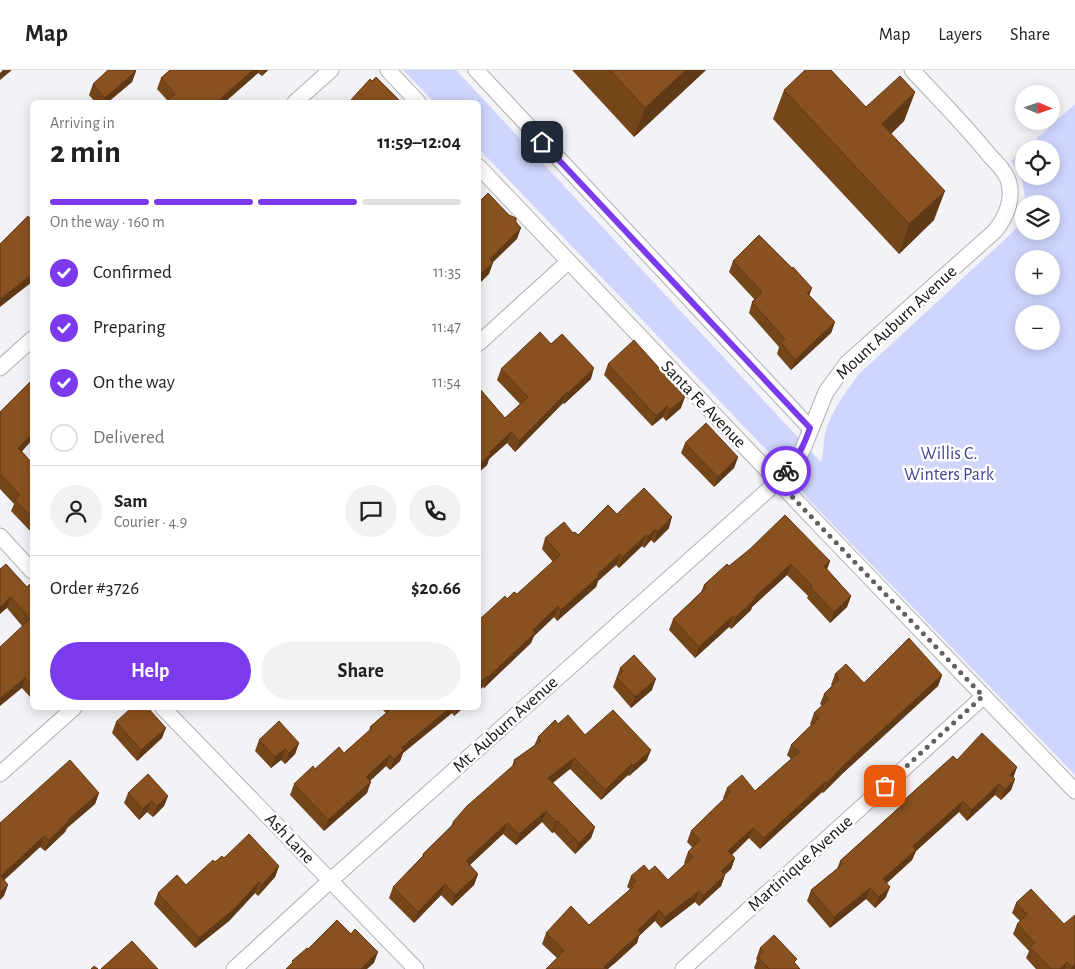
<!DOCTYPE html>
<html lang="en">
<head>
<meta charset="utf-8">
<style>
  body { margin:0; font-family:"Alegreya Sans",sans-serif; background:#f2f2f2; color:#202124; height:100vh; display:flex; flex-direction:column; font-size:19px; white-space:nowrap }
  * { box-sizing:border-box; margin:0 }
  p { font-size:16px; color:#757577 }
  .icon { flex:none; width:28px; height:28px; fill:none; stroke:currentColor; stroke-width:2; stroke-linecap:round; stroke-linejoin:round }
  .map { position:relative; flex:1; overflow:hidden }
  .sheet { position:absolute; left:30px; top:30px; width:451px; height:610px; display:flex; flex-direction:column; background:#fff; border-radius:8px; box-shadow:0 2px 12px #0003 }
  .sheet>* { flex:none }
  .needle { width:32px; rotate:92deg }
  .fabs { position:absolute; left:1015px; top:15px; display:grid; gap:10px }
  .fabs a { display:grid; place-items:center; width:45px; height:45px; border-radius:50%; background:#fff; box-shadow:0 2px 12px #0003; font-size:25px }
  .pin { position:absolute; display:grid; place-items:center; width:42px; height:42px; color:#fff; margin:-21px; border-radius:10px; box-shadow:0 2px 8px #0006 }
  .courier { position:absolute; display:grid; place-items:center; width:50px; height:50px; margin:-25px; border:4px solid #7c3aed; border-radius:50%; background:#fff; color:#222; box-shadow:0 1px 6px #0007 }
  .head em { font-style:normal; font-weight:700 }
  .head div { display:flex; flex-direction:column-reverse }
  .head { display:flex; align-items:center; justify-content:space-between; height:85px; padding:0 20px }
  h1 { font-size:32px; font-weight:700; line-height:38px }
  .bar { display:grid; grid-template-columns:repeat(4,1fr); gap:8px 5px; align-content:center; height:60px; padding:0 20px }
  .bar i { height:6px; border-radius:4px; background:#e0e0e0 }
  .bar .active { background:#7c3aed }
  .bar p { grid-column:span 4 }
  .line { display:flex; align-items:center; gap:12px; padding:0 20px; border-top:1px solid #e0e0e0 }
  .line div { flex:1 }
  .round { display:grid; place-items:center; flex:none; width:52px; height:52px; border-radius:26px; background:#f2f2f2 }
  ol { padding:0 20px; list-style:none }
  li { display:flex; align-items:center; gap:15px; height:55px }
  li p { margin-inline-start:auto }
  li .icon { padding:5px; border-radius:50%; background:#7c3aed; color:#fff; stroke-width:4 }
  li:last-child { color:#757577 }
  li i { width:28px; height:28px; border:2px solid #e0e0e0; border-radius:50% }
  .cta { display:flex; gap:10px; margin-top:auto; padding:10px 20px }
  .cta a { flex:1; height:58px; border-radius:30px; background:#7c3aed; color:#fff; font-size:20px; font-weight:700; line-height:58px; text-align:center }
  .cta a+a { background:#f2f2f2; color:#202124 }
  header { display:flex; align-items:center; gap:30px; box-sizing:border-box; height:70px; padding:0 25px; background:#fff; border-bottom:1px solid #e0e0e0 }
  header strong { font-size:24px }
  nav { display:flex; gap:28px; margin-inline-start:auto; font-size:18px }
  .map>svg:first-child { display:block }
  .green { fill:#cfd5fd; fill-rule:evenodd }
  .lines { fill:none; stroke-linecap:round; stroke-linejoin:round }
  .minor-casing { stroke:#b0b1b4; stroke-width:17 }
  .minor { stroke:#fff; stroke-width:15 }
  .wall { fill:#76461b }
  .shaded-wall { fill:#603916 }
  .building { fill:#89511f; stroke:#603916 }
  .done { stroke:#616163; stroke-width:5; stroke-dasharray:0 9 }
  .route { stroke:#7c3aed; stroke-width:6 }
  .labels { text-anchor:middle; stroke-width:5; stroke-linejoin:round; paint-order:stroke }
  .street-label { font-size:18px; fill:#131314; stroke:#fff }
  .park-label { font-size:18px; fill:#444495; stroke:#fff }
</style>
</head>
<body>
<header>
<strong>Map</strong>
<nav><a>Map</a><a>Layers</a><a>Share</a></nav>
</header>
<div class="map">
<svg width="1075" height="899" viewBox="0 0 1075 899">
  <rect width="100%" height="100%" fill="#f3f3f7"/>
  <path class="green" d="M403,0h53l365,392c3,-9 2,-19 4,-28 6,-23 20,-41 34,-60l156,-144 9,-13v14h27v-27h-26c0,-17 -4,-30 -14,-43l13,-11v26h27v-27h-26l50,-45v671l-266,-275 -33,-40 -297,-311v-47h-45zM1024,189h27v27h-27zM1024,244h27v27h-27z"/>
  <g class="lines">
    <g class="minor-casing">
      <path id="minor" d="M388,0l30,32
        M476,0l334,358
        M295,32l36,-32
        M479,97l346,364 250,260
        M479,273l89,-81
        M0,298l32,-29
        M0,466l32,35
        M163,638l253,261
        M0,704l74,-66
        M234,899l97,-89 436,-389 30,-31 6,-11 23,-57 21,-29 148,-132c12,-15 20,-35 12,-54 -4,-7 -11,-15 -17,-21 -24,-30 -52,-58 -78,-86
        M683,899l300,-272"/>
    </g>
    <use href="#minor" class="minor"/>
  </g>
  <path class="wall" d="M170,0h98l-6,6 -4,-3 -33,29h-60l2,-2 -10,-11 4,-11z
    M572,0h134l-72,67z
    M136,1l-4,11 -24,20h-13l-6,-7 4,-11z
    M784,20l82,17 49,-15 -11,29 -13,13 43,86 -35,34 -126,-135z
    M733,191l76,35 26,26 -4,11 -40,37 -14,-16 2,-7 -30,-34 3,-11 3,-2 -26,-28z
    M551,274l40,35 -27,25 -1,-1 -48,49 -8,-9 -18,16 -2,6 -8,7v-82l26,28 15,-14 -23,-24 4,-11z
    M608,294l73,44 -15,13 -3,-4 -11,9 -48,-51z
    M32,310v60l-10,11 10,12v70l-21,-22 3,-7 -14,-15v-77z
    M685,373l53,14 -4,11 -20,19 -33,-34z
    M617,444l52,14 -15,15 -3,-3 -7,8 -2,-2 -23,22 -3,-3 -18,16 -2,6 -39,34 -3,-4 -20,19 -3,7 -47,45 -1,-1 24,-88 10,-5 36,-32 -11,-13 3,-11 28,-5 5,2z
    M830,491l-3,8 24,27 -4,11 -17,16 -23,-25 1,-2 -21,-21 -35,32 -1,3 -20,19 -2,-2 -34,31 -26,-28 4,-11 28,-27 3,-7 25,-19z
    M0,499l27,18 5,-1v111l-1,1 -9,-10v-62l-15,-18z
    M620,598l32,22 -21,18 -18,-21z
    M835,604l29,9 78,-8 -4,11 -96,88 -19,19 -1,-1 -62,57 -11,-11 -17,17 3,3 -4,11 -7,6h1l-4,11 -22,20 -4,-4 -34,26 -6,-7 -16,15 -2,7 -24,22 -56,-7 -15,-14 4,-11 43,-8 40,-35 1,-1 -3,-2 4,-11 18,-5 19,9 17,-16 -1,-1 4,-11 4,-5 -5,-5 4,-11 33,-32 -1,-1 4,-10 28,3 36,-32 -4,-4 4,-10 20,-20 -1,-1 4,-11 8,-7 -2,-2 4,-10 8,-8 -1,-1z
    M381,638h82l-9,8 -2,-3 -49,40 -3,8 -10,9 -4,-4 -16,15 -3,12 -43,38 -34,-36 4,-11 21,-15 29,-16 25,-22 1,-4 16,-14z
    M116,652l46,16 -25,23 -25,-28z
    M558,654l89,36 -18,16 -1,-1 -27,25 -31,-31 -17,14 42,44 -4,11 -16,16 -21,-22 -2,1 -10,-11 -26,23 -13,-11 -33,31 8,9 -4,11 -22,21 -11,-11 -27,28 -25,-25 4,-11 29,-30 1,-3 28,-28 2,-4 59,-55 2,-7 20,-14 4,-9z
    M259,670l40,3 -4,11 -10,10 -4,-4 -10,8 -16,-17z
    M957,690l60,7 -4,11 2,1 -4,11 -10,10 -6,-5 -28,26 -8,-9 -43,39 -4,9 -25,23 -1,14 -11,11 -9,-9 -36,29 -23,-27 4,-11 26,-21 3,-8 61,-55 1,-4z
    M99,723l-4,11 -28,24 -2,4 -20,19 -5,-4 -36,33v16l-4,-73z
    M128,723l40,3 -4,10 -11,11 -6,-5 -8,8 -15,-17z
    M224,788l55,8 -4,11 -17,19 -3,-3 -26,28 -34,27 -41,-44 4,-11 28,-8 29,-23z
    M1031,819l44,80h-39l-10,-11 3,-7 -16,-17 4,-10 3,-3 -8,-8 4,-10z
    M760,878l35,15 5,6h-45l-1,-1 3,-8 -1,-1z"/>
  <path class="shaded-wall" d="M3,0h9l-12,10v-7z
    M253,0h6l-1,3 -33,29h-8z
    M264,0h4l-6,6z
    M686,0h20l-72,67 11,-29z
    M136,1l-4,11 -24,20h-5l2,-4z
    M915,22l-11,29 -33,32 11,-29z
    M945,121l-11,29 -35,34 10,-30z
    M521,158l-4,11 -30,29 6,-5 -4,11 -10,10v-8l11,-17z
    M32,204v8l-32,25v-8z
    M812,218l-4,11 -1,-6z
    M835,252l-4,11 -40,37 4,-10z
    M594,298l-3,11 -27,25 4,-11z
    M567,322l-4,11 -48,49 4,-11z
    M685,327l-4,11 -15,13 4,-11z
    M667,336l-4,11 -11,9 4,-10z
    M511,362l-4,11 -18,16 -2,6 -8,7v-7l11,-13z
    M32,364v6l-17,19 3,-11z
    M738,387l-4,11 -20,19 4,-10z
    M672,447l-3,11 -15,15 3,-11z
    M655,459l-4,11 -7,8 4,-11z
    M646,465l-4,11 -23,22 4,-11z
    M620,484l-4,11 -18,16 -2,6 -39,34 4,-11 37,-36z
    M830,491l-4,11 -2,-6z
    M791,494l-4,11 -35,32 -1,3 -20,19 4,-11 19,-20z
    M851,526l-4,11 -17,16 4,-11z
    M11,527l-4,11 -7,6v-7z
    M558,536l-4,11 -20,19 -3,7 -47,45 4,-11 45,-47z
    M733,546l-4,11 -34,31 4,-11z
    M942,605l-4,11 -96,88 -19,19 4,-10 19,-20z
    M487,606l-4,11 -4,4v-7z
    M25,608l-3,10 -22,18v-8z
    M656,609l-4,11 -21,18 4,-11z
    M450,638h4l-2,5 -49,40 -3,8 -10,9 4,-11 8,-12z
    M458,638h5l-9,8z
    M166,658l-4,10 -25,23 4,-11z
    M299,673l-4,11 -10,10 4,-11z
    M285,679l-4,11 -10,8 4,-11z
    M651,680l-4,10 -18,16 4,-10z
    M390,685l-4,11 -24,22 4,-11z
    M574,688l-4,11 -26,20 4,-11z
    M632,694l-4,11 -27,25 4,-10z
    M1017,697l-4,11 -3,-3z
    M1015,709l-4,11 -10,10 4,-11z
    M826,711l-4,11 -62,57 4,-11z
    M371,712l-4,11 -43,38 4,-11z
    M999,714l-4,11 -28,26 4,-11z
    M99,723l-4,11 -28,24 -2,4 -20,19 4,-11 19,-20z
    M168,726l-4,10 -11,11 4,-11z
    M151,731l-4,11 -8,8 4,-11z
    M963,731l-4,11 -43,39 -4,9 -33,30 4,-11 30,-33z
    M546,741l-4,11 -26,23 3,-11z
    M558,751l-4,11 -2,1 4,-11z
    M507,753l-4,11 -41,38 4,-11z
    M595,757l-4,11 -16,16 4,-11z
    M753,758l-4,10 -25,24 4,-11z
    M44,766l-4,11 -40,37 1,-8z
    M735,788l-4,11 -14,13 4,-11z
    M279,796l-4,11 -17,19 4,-11z
    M478,804l-4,11 -22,21 3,-11z
    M725,805l-4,11 -22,20 4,-10z
    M259,812l-4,11 -26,28 -34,27 4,-10z
    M445,814l-4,11 -27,28 4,-11z
    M8,815l-4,11 -4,4v-8z
    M890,817l-4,10 -11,11 4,-11z
    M870,818l-4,11 -36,29 4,-11z
    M699,821l-4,11 -34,26 4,-11z
    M659,840l-4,11 -16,15 -2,7 -29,26h-5l1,-2 34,-37z
    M378,882l-4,11 -7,6h-6z
    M1067,892l-2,7h-5z
    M1075,893v6h-4l1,-2z"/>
  <path class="building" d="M108,0h27l1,1 -31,27 -12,-14z
    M170,0h83l-36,32h-52l10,-8 -14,-16z
    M610,0h76l-41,38z
    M805,0h26l35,37 34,-31 15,16 -33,32 63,67 -36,33 -125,-134z
    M376,7l24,24 -1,1h-50l21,-23 2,2z
    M488,123l21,22 7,3v4l5,6 -31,31 3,4 -14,13v-74z
    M28,146l4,5v53l-32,25v-55z
    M759,165l33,33 1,-1 19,21 -5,5 28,29 -40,38 -14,-17 4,-4 -33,-37 10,-10 -29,-31z
    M540,262l11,12 11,-10 32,34 -26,25 -1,-1 -48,49 -8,-9 -21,20 1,2 -12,11v-75l1,-1 25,29 23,-21 -27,-28z
    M634,270l51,57 -15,13 -3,-4 -11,10 -48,-52z
    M32,310v54l-14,14 14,15v55l-17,-18 5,-5 -20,-21v-59l1,-1 -1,-2z
    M706,353l32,34 -20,20 -33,-34z
    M644,418l28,29 -15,15 -2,-3 -7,8 -2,-2 -23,22 -3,-3 -22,20 1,2 -38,34 -3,-4 -25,24 2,3 -47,44 -1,-1 -8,8v-64l26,-24 2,3 7,-7 3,2 43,-39 -15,-17 19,-16 9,11 2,-1 3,3 30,-30 9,9z
    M785,445l45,46 -6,5 27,30 -17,16 -23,-24 1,-2 -21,-22 -37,34 1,1 -20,19 -2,-2 -34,31 -26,-28 33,-31 -2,-3 23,-21 2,2 21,-17z
    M6,494l21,23 3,-3 2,2v99l-7,-7 -25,20v-51l30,-28 -19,-22 -11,10v-38z
    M909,568l33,37 -96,88 -19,20 -1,-2 -62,57 -11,-10 -25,23 7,7 -14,13 4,4 -22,21 -4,-5 -34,26 -6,-7 -21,20 3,3 -24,21 -13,13 2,1 -1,1h-59l18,-18 -18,-18 25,-27 18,19 44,-38 -2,-2 5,-4 -5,-5 13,-11 5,6 6,-5 13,14 25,-23 -5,-5 12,-12 -9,-9 40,-39 -4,-4 15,-13 13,16 44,-39 -8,-7 28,-27 -5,-5 15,-14 -5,-5 15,-15 -4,-5 11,-10 18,19z
    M634,585l22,24 -21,18 -18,-20 6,-6 -3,-3z
    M131,638h17l18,20 -25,22 -25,-28z
    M392,638h58l-48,39 2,3 -10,9 -4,-4 -24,22 5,5 -43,38 -34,-36 19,-18 2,3 24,-22 5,6 28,-25 -2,-1z
    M613,640l38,40 -18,16 -1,-2 -27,26 -31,-32 -26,20 47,49 -16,16 -21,-22 -2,1 -10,-11 -27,23 -12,-11 -41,38 12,13 -23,21 -10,-11 -27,28 -25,-25 31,-32 -1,-1 32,-31 -2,-1 14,-16 49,-43 -2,-3 27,-19 -3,-4 17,-17 3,4 10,-9 17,20z
    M279,651l20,22 -10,10 -4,-4 -10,8 -16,-17z
    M982,663l35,34 -7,8 5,4 -10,10 -6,-5 -28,26 -8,-9 -50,45 3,4 -33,29 7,8 -11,10 -9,-9 -36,29 -23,-27 32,-26 -3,-3 63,-57 -1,-2 31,-28 20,-18 4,4z
    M70,690l29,33 -31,27 1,1 -20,19 -5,-4 -43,40 7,9 -8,7v-69z
    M148,704l20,22 -11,10 -6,-5 -8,8 -15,-16z
    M249,764l30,32 -17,19 -3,-3 -26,28 -34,28 -41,-45 19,-18 9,10 27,-25 2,2 7,-6 2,2z
    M1031,819l33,35 11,-9v48l-3,4 -5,-5 -7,7h-9l-21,-22 5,-4 -18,-19 10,-10 -11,-11z
    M337,850l14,14 4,-5 23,23 -17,17h-75l7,-7 -1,-1 15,-13 1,1z
    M774,865l23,24 -3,3 6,7h-31l-11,-12 5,-5 -3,-4z
    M132,871l26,28h-57z
    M94,896l4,3h-7z"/>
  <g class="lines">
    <path class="done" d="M786,401l-9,10 206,215 -98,90"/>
    <path class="route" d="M542,72l268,286c-6,17 -12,30 -24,43"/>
  </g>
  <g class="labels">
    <g class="street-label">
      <text transform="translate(896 252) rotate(-43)" y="6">Mount Auburn Avenue</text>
      <text transform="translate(704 334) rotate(46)" y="6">Santa Fe Avenue</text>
      <text transform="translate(505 654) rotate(-42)" y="6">Mt. Auburn Avenue</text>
      <text transform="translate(290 768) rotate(46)" y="6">Ash Lane</text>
      <text transform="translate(800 793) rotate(-42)" y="6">Martinique Avenue</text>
    </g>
    <g class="park-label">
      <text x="949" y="389">Willis C.<tspan x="949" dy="21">Winters Park</tspan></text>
    </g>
  </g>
</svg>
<div class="fabs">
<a><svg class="needle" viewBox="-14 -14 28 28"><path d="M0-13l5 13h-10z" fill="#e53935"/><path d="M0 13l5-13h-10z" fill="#757577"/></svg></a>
<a><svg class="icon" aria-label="locate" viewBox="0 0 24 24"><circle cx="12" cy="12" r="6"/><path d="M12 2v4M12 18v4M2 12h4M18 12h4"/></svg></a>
<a><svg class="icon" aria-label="layers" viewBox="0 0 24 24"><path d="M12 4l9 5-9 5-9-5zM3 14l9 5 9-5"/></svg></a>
<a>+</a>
<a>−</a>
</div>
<div class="pin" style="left:885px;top:716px;background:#ea580c"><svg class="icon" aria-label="bag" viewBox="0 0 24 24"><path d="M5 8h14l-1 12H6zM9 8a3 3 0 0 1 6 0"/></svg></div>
<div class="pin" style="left:542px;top:72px;background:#1f2937"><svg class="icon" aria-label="home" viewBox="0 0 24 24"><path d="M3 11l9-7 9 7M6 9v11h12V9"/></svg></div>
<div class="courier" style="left:786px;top:401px"><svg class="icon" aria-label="bike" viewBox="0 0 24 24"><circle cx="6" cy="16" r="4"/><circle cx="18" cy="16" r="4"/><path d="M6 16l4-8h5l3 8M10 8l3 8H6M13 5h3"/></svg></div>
<section class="sheet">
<div class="head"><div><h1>2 min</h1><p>Arriving in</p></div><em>11:59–12:04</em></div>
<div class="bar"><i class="active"></i><i class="active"></i><i class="active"></i><i></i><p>On the way · 160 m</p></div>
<ol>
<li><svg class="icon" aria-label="check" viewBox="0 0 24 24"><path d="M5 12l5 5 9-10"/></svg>Confirmed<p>11:35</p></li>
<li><svg class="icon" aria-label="check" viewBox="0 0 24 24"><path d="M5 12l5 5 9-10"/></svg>Preparing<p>11:47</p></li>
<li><svg class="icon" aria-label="check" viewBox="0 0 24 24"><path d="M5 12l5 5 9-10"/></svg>On the way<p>11:54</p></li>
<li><i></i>Delivered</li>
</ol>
<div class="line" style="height:90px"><a class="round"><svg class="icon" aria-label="person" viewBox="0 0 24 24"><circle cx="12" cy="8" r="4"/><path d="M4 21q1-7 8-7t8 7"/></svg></a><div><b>Sam</b><p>Courier · 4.9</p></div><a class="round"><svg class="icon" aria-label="chat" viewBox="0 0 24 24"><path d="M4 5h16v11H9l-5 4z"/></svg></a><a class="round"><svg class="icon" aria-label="phone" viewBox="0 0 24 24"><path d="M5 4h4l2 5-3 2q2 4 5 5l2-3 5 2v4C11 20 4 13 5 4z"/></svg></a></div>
<div class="line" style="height:65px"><div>Order #3726</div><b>$20.66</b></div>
<div class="cta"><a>Help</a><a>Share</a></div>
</section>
</div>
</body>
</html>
